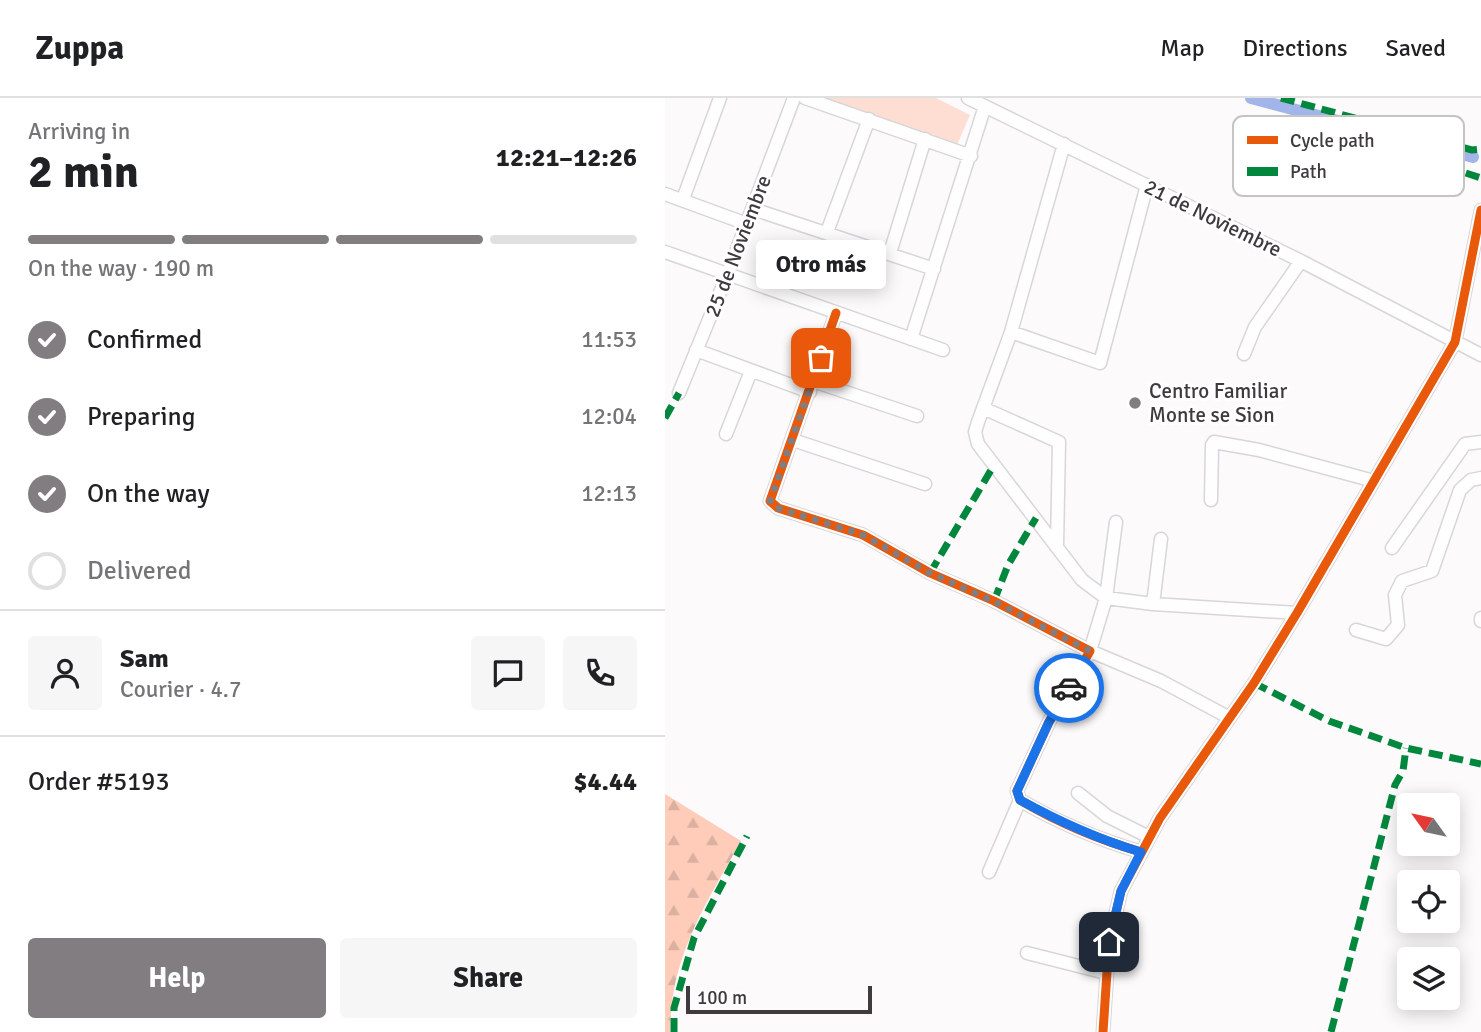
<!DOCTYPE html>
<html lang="en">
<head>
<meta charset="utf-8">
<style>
  body { margin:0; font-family:Signika,sans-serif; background:#f6f6f6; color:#202124; height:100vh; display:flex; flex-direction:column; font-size:26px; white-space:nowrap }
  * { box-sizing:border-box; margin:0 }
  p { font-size:23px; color:#757577 }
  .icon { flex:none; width:38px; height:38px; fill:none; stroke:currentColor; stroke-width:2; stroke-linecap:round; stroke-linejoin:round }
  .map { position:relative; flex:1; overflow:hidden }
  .drawer { display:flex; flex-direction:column; background:#fff; width:665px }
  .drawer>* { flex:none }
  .needle { width:46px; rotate:303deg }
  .fabs { position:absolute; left:732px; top:695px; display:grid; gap:14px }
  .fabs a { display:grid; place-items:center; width:63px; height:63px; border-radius:7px; background:#fff; box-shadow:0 4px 18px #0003; font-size:35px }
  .scale { position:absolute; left:21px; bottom:18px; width:186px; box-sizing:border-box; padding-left:7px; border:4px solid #3e3a3d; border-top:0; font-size:19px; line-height:24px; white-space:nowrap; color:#3e3a3d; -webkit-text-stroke:5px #fff; paint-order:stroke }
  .pin { position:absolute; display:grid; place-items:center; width:60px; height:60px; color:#fff; margin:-30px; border-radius:14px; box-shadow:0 4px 10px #0006 }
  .courier { position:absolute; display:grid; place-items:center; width:70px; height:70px; margin:-35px; border:5px solid #1a73e8; border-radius:50%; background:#fff; color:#222; box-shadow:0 2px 9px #0007 }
  .bubble { position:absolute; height:49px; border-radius:7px; background:#fff; box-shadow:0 4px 18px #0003; font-size:23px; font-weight:800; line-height:49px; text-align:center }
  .summary em { font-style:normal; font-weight:800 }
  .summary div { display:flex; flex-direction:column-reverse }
  .summary { display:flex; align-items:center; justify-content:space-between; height:119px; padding:0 28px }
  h1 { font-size:46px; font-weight:800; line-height:52px }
  .bar { display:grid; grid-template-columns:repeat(4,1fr); gap:10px 7px; align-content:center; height:84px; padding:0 28px }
  .bar i { height:9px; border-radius:5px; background:#e0e0e0 }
  .bar .active { background:#817d80 }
  .bar p { grid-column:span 4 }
  .line { display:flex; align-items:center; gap:18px; padding:0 28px; border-top:2px solid #e0e0e0 }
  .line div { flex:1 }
  .round { display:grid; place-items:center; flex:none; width:74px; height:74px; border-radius:7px; background:#f6f6f6 }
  ol { padding:0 28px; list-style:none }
  li { display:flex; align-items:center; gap:21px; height:77px }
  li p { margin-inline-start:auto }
  li .icon { padding:7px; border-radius:50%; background:#817d80; color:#fff; stroke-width:4 }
  li:last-child { color:#757577 }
  li i { width:38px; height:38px; border:4px solid #e0e0e0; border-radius:50% }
  .cta { display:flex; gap:14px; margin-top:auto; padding:14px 28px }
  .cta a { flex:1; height:80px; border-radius:7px; background:#817d80; color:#fff; font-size:28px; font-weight:800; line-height:80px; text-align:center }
  .cta a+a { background:#f6f6f6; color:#202124 }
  header { display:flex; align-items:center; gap:42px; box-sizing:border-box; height:98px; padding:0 35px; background:#fff; border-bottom:2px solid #e0e0e0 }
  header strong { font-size:33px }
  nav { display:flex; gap:38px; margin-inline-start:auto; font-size:24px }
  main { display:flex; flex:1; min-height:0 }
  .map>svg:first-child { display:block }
  .forest { fill:url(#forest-firs) }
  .park { fill:#feded3 }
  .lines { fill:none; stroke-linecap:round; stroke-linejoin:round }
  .canal { stroke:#a1b5ea; stroke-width:12 }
  .minor-casing { stroke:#d8d6d8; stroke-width:15 }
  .minor { stroke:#fffeff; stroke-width:12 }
  .quiet { stroke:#00873e; stroke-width:7; stroke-dasharray:14 7; stroke-linecap:butt }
  .cycleway-casing { stroke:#fff; stroke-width:13 }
  .cycleway { stroke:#e8590c; stroke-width:9 }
  .done { stroke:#817d80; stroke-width:7; stroke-dasharray:0 12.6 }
  .route { stroke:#1a73e8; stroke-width:9 }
  .poi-dot { fill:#817d80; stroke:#fff; stroke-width:2.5 }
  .labels { text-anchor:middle; stroke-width:6; stroke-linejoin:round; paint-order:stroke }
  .street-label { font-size:21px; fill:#3e3a3d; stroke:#fff }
  .poi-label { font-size:21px; fill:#3e3a3d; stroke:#fff; text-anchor:start }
  .key { fill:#fff; stroke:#c5c4c5; stroke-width:2 }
  .key-label { font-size:19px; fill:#3e3a3d }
</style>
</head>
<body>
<header>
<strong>Zuppa</strong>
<nav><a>Map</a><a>Directions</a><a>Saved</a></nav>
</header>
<main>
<section class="drawer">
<div class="summary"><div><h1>2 min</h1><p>Arriving in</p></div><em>12:21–12:26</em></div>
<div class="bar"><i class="active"></i><i class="active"></i><i class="active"></i><i></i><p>On the way · 190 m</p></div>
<ol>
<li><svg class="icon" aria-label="check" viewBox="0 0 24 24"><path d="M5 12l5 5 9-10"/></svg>Confirmed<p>11:53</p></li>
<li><svg class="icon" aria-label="check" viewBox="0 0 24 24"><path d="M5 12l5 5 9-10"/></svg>Preparing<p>12:04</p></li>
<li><svg class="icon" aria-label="check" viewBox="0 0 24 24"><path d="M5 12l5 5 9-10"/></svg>On the way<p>12:13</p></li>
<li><i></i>Delivered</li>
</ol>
<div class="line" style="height:126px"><a class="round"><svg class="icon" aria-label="person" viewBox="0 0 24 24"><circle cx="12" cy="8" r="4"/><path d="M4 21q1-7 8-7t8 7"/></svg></a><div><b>Sam</b><p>Courier · 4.7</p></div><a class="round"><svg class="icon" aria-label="chat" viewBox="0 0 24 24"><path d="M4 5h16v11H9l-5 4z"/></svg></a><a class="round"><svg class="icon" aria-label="phone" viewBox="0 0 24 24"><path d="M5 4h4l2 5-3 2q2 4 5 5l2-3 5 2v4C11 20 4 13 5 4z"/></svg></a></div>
<div class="line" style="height:91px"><div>Order #5193</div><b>$4.44</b></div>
<div class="cta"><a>Help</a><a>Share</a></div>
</section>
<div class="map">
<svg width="816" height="934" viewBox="0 0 816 934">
  <defs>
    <pattern id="forest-firs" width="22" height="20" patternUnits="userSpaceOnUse" patternTransform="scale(1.75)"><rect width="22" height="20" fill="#feccb9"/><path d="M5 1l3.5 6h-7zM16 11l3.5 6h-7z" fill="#dbb0a0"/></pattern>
  </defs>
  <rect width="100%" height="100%" fill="#fdfafc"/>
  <path class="forest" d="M0,696l76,47c-35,63 -71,116 -71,191h-5z"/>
  <path class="park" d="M139,0h132l34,17 -13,30z"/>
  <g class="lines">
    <path class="canal" d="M586,0l222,59"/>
    <g class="minor-casing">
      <path id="minor" d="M140,0l166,58
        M303,0l333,163 180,94
        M399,46l-53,188 -33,90 -3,10 3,12 104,136 24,18 47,6 144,9
        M0,96l82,30
        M18,101l37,-101
        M88,111l181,60
        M162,134l42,-113
        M0,154l278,98
        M225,155l35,-114
        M171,215l-66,188 8,7 85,27 67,38 64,28 96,50 -41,71 -32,69 3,9c39,23 77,39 121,52
        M346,234l89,31 47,-178
        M246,241l74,-233
        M31,252l114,42
        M579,256l11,-27 46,-66
        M148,283l104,35
        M14,295l49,-120 66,-175
        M318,310l76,34 -2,105
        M61,336l25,-63
        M128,342l132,44
        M546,402l1,-55 2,-3 45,8 115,31
        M451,424l-10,76 -16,53 71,30 67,36
        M727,450l73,-104 16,-2
        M488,506l8,-65
        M816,520v3
        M691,532l30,9 12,-14 -3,-30 7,-14 30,-10 28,-81 11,-10 10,-2
        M413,695l29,23 42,21
        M324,774l31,-72
        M362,855l79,20
        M438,934l6,-90 12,-51 39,-73 94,-135 43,-70 158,-271 26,-132"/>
    </g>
    <use href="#minor" class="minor"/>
    <path class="quiet" d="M616,0l191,52 9,-1
      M620,20l99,28 97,32
      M0,320l14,-25
      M265,475l64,-108
      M329,503l14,-36 28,-47
      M589,585l75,38 77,27 75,16
      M9,934v-24l20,-70 53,-102
      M666,934l64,-247 8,-14 3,-23"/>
    <g class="cycleway-casing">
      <path id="cycleway" d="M171,215l-66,188 8,7 85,27 67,38 64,28 96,50 -41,71 -32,69 3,9c39,23 77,39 121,52
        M438,934l6,-90 12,-51 39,-73 94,-135 43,-70 158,-271 26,-132"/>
    </g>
    <use href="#cycleway" class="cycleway"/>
  </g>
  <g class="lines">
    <path class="done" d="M156,260l-51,143 8,7 85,27 67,38 63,28 97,50 -21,37"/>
    <path class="route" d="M404,590l-20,34 -32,69 3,9c40,22 77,39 121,52l-20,39 -12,51"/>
  </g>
  <circle class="poi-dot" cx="470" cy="305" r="7"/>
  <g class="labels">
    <g class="street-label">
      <text transform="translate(548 120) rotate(26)" y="7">21 de Noviembre</text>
      <text transform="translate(73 148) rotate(-69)" y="7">25 de Noviembre</text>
    </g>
    <g class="poi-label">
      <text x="484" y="300">Centro Familiar<tspan x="484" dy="24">Monte se Sion</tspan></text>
    </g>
  </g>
  <rect x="568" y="18" width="231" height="80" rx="10" class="key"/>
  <rect x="582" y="38" width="31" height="8" fill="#e8590c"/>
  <rect x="582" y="69" width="31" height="9" fill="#00873e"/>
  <g class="key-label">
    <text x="625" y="49">Cycle path</text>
    <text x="625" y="80">Path</text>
  </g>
</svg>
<div class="fabs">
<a><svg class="needle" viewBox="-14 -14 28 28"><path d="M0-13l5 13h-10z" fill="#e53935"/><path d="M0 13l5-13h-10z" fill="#757577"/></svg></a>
<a><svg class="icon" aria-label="locate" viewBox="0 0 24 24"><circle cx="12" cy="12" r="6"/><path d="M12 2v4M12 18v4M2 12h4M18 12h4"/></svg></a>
<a><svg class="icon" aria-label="layers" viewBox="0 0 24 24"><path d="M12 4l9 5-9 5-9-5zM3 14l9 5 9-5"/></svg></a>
</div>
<div class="scale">100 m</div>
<div class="pin" style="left:156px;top:260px;background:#ea580c"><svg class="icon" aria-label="bag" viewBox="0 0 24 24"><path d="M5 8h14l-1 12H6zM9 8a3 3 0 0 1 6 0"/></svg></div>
<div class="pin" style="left:444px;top:844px;background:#1f2937"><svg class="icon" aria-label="home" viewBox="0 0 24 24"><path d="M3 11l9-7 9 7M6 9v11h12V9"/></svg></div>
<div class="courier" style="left:404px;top:590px"><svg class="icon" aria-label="car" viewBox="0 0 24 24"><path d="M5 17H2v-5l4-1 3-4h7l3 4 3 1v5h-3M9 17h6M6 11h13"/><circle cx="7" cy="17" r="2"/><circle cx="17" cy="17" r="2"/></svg></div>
<div class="bubble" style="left:91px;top:142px;width:130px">Otro más</div>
</div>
</main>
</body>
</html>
